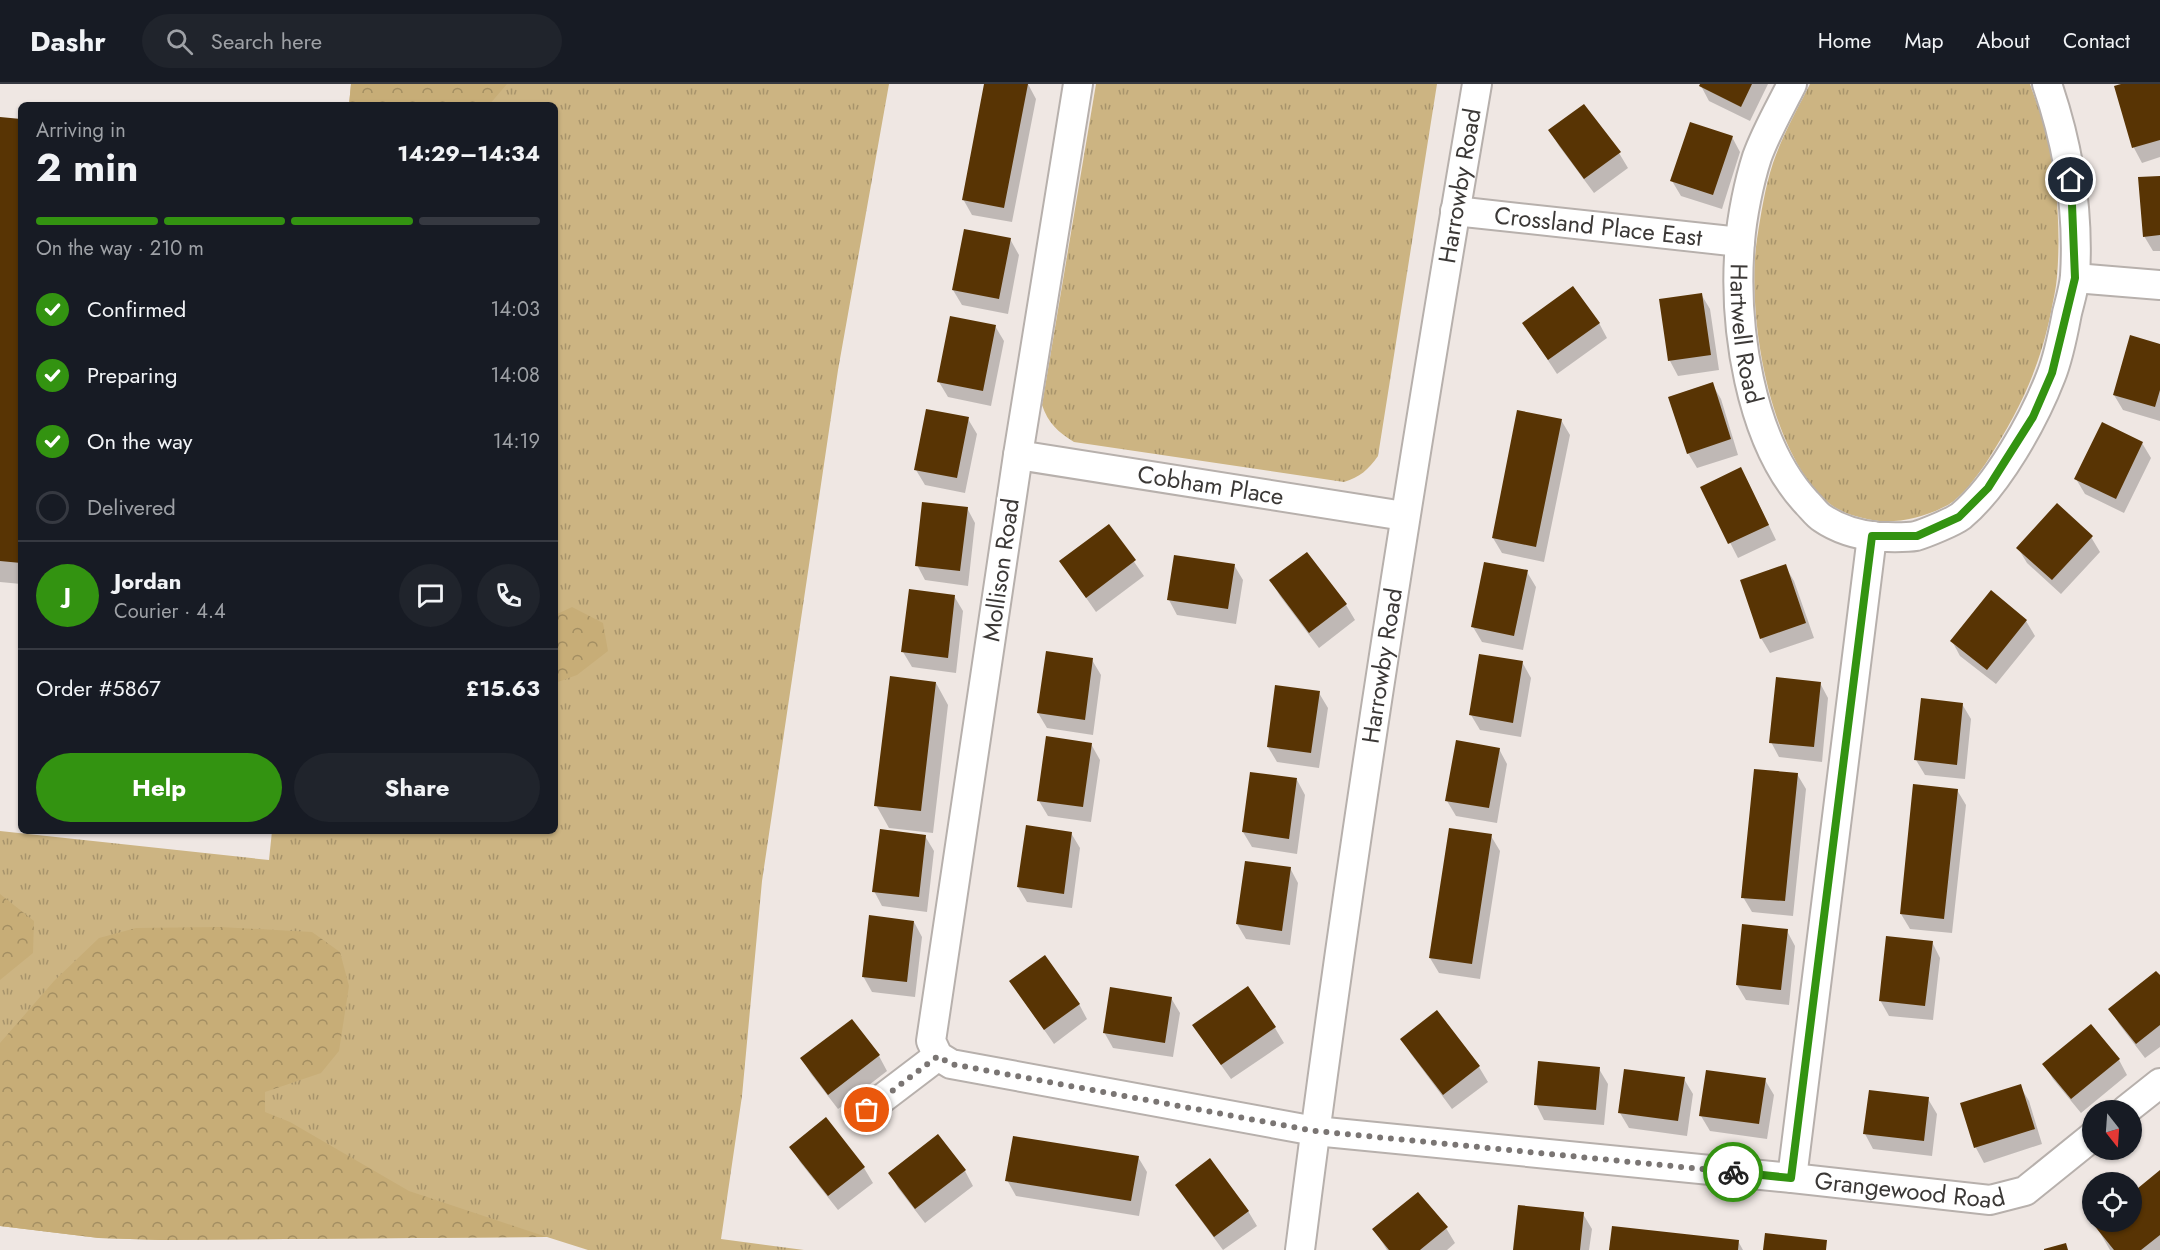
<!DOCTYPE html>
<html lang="en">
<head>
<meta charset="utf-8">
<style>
  body { margin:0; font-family:Jost,sans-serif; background:#20242c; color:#f1f3f6; height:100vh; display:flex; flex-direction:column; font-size:22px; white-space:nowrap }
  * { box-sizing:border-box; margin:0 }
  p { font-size:20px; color:#9ea1a6 }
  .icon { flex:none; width:33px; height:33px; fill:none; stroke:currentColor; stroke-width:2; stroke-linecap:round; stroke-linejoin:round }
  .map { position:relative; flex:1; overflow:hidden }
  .sheet { position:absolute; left:18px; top:18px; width:540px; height:732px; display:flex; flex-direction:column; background:#171b24; border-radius:9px; box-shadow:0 2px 4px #0004 }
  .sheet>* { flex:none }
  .needle { width:39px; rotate:163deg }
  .controls { position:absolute; left:2082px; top:1016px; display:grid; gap:12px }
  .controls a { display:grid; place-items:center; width:60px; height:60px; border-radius:50%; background:#171b24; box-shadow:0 2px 4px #0004; font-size:30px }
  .pin { position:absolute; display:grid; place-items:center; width:51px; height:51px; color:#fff; margin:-26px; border:3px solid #fff; border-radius:50%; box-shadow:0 2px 6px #0007 }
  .courier { position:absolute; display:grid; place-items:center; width:60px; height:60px; margin:-30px; border:4px solid #339311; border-radius:50%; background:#fff; color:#222; box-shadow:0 2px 8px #0007 }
  .summary em { font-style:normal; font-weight:700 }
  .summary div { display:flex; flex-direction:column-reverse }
  .summary { display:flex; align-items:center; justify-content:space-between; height:102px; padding:0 18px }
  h1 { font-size:39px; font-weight:700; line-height:45px }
  .bar { display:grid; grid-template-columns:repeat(4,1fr); gap:9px 6px; align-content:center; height:72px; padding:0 18px }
  .bar i { height:8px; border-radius:4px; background:#363941 }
  .bar .selected { background:#339311 }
  .bar p { grid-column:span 4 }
  .line { display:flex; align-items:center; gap:15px; padding:0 18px; border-top:2px solid #363941 }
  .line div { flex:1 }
  .round { display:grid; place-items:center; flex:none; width:63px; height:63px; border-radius:32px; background:#20242c }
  ol { padding:0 18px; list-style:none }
  li { display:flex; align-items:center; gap:18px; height:66px }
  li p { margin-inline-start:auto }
  li .icon { padding:6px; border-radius:50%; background:#339311; color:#fff; stroke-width:4 }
  li:last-child { color:#9ea1a6 }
  li i { width:33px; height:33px; border:3px solid #363941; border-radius:50% }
  .button { display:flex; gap:12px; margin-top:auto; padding:12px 18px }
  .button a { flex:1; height:69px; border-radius:36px; background:#339311; color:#fff; font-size:24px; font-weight:700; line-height:69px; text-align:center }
  .button a+a { background:#20242c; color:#f1f3f6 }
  header { display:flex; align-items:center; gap:36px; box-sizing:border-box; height:84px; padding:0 30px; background:#171b24; border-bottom:2px solid #363941 }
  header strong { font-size:28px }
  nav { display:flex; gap:33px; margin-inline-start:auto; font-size:21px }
  .search { width:420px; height:54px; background:#20242c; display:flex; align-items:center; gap:15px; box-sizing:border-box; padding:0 21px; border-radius:33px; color:#9ea1a6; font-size:22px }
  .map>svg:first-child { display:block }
  .grass { fill:url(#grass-tufts) }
  .forest { fill:url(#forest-crowns) }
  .shadow { fill:#0003 }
  .building { fill:#583404 }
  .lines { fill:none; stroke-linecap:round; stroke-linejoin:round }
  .street-casing { stroke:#b7b0ac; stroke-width:32 }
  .street { stroke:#fff; stroke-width:28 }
  .done { stroke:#7a7573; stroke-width:6; stroke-dasharray:0 10.8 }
  .route { stroke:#339311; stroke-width:8 }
  .labels { text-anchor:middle; stroke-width:6; stroke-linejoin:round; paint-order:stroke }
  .street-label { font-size:24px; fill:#3b3836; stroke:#fff }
</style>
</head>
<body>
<header>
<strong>Dashr</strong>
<div class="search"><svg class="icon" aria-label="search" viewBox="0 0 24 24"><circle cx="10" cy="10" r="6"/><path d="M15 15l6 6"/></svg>Search here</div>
<nav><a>Home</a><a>Map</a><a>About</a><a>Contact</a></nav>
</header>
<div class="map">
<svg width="2160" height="1166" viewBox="0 0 2160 1166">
  <defs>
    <pattern id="grass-tufts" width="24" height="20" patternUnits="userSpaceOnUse" patternTransform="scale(1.5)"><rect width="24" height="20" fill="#ccb482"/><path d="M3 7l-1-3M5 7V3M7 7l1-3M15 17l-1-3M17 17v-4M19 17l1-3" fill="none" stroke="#a7936b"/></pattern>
    <pattern id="forest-crowns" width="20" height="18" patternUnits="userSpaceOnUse" patternTransform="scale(1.5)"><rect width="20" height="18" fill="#c7ad77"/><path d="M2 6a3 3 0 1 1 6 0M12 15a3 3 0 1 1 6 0" fill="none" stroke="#a38e62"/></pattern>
  </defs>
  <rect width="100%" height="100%" fill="#efe7e3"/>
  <path class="grass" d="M351,0h538l-51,286 -76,511 -20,215 -21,143 83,11h-216l-41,-13 -386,3 -62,-2 -99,-12v-395l269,29 3,-29h283v-726h-206z
    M1096,0h341l-59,372c-10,14 -18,21 -34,26l-270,-40c-16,-10 -26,-19 -32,-37z
    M1810,0h220c5,15 11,29 15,44 12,48 16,100 12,149 -1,12 -4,24 -6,35 -12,59 -33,101 -65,151 -10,14 -23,33 -38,42 -21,11 -46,18 -69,16 -16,-2 -36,-7 -49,-17 -61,-49 -84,-191 -73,-265 4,-25 8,-52 16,-76 9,-27 24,-53 37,-79z"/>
  <path class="forest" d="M351,0h156l-18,21h-140z
    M572,523l31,16 5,28 -31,24 -22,8v-68z
    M0,810l34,27 -1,32 -33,27z
    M220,843l92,5 28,20 9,34 -10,65 -18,22 -56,19v20l25,10 119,69 138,46 -386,3 -62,-2 -99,-12v-183l54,-62 45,-43 37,-10z"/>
  <path class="shadow" d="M986,0h42l8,15 -24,123 -40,-7 -9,-16z
    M1701,0h67l-18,37 -41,-20 -8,-15z
    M2127,0h33v73l-18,6 -8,-15 -18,-61z
    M1584,22l35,47 9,15 -34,25 -35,-47 -9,-15z
    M0,35l21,2v463l-21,-2z
    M1732,53l8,15 -18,57 -41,-13 -9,-15z
    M2160,93v74h-7l-9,-15z
    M1010,155l9,16 -11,59 -46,-9 -9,-15z
    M1701,210l9,15 9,61 -41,6 -8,-15z
    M1599,239l8,15 -50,36 -33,-50z
    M995,242l9,15 -13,65 -43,-9 -9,-15z
    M2160,261v76l-37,-11 -9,-15z
    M1712,300l9,15 17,56 -41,13 -9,-15z
    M968,335l9,15 -12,59 -40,-8 -9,-15z
    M1561,336l9,15 -26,127 -42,-9 -9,-15z
    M2142,359l9,15 -27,55 -39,-19 -9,-15z
    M1749,400l27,56 -38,18 -36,-70z
    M967,424l8,15 -7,63 -43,-6 -8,-15z
    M1109,442l35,50 -48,36 -35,-50z
    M2091,453l9,15 -39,42 -34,-31 -9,-15z
    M1307,470l39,51 9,15 -36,28 -39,-52 -9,-15z
    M1234,481l9,15 -7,44 -59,-9 -8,-15z
    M1785,482l9,15 20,57 -44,15 -9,-15z
    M1527,488l9,15 -13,63 -41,-8 -9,-15z
    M954,512l9,15 -7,62 -44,-6 -9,-15z
    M2026,537l9,15 -39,48 -36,-28 -8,-15z
    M1092,576l9,15 -8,60 -46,-7 -9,-15z
    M1522,578l9,16 -10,59 -41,-7 -9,-15z
    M936,599l12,22 -15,128 -44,-5 -13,-23z
    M1820,599l8,15 -6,64 -43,-5 -8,-15z
    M1319,609l9,15 -9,60 -42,-6 -9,-15z
    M1962,620l9,15 -6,60 -40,-4 -9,-15z
    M1091,660l9,16 -9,62 -43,-6 -9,-15z
    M1499,665l8,15 -10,59 -41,-7 -9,-15z
    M1797,690l9,15 -13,127 -41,-4 -9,-15z
    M1297,696l8,15 -8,59 -45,-7 -9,-15z
    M1957,706l9,15 -14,128 -42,-4 -9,-15z
    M1071,749l9,15 -8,60 -45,-6 -9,-15z
    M925,752l9,15 -7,61 -45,-6 -8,-15z
    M1491,752l9,15 -20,128 -41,-6 -9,-15z
    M1290,784l8,15 -8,62 -44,-6 -9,-15z
    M914,838l8,15 -7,60 -43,-5 -9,-16z
    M1787,847l8,15 -6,59 -43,-5 -9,-15z
    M1932,858l8,16 -7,62 -44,-4 -9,-16z
    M2160,894v69l-15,11 -26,-34 -9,-15z
    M1011,898l68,22 8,15 -33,25z
    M1171,914l9,15 -7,44 -60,-9 -9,-16z
    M1437,929l42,54 9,15 -36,27 -41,-55 -9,-15z
    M1275,944l9,15 -53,36 -28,-39z
    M879,972l8,15 -49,38 -27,-35 -9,-15z
    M2119,976l8,15 -46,38 -28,-34 -9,-15z
    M1599,985l9,15 -4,41 -60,-5 -8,-16z
    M1684,995l9,15 -6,42 -58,-8 -9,-15z
    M1765,996l9,15 -7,44 -57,-8 -9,-15z
    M2020,1002l9,15 13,43 -58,19 -8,-15 -14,-44z
    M1928,1015l9,15 -5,42 -59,-7 -8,-15z
    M791,1063l73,21 9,15 -35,27 -38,-48z
    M1138,1073l9,15 -8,44 -123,-20 -9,-16z
    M965,1087l8,15 -48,37 -27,-35 -8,-15z
    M2160,1088v78h-50l-15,-26 3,-3h34v-26z
    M1177,1101l71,26 9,15 -34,24 -37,-50z
    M1583,1130l9,15 -3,21h-75z
    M1446,1144l9,15 -8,7h-60l-13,-21z
    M1738,1157l5,9h-132z"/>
  <path class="building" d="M984,0h44l-24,124 -42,-8z
    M1700,0h52l-11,23 -42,-21z
    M2121,0h39v56l-28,8 -18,-62z
    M1584,20l37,48 -37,27 -36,-49z
    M0,33l21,2v444l-21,-2z
    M1690,38l43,14 -20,59 -43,-14z
    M2160,92v59l-17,2 -5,-60z
    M964,145l47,9 -12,61 -47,-9z
    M1573,202l27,37 -52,37 -26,-37z
    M1702,209l9,62 -43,6 -9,-62z
    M950,232l46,9 -13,66 -46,-9z
    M2130,251l30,9v46l-5,17 -42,-12z
    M1713,298l18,57 -44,15 -19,-57z
    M926,325l43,8 -12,61 -43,-8z
    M1517,326l45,9 -26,128 -44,-9z
    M2102,338l41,20 -27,57 -42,-20z
    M1741,383l28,58 -41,19 -28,-57z
    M922,418l46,5 -8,64 -45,-5z
    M2057,419l36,33 -41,44 -36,-32z
    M1109,440l27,36 -50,38 -27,-37z
    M1307,468l40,52 -38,29 -40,-53z
    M1174,471l61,9 -7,45 -61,-9z
    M1484,478l44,8 -14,66 -43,-9z
    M1786,480l20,59 -46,16 -20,-59z
    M909,505l46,6 -7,63 -47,-6z
    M1991,506l36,30 -40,50 -37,-29z
    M1046,567l47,7 -8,62 -48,-7z
    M1479,570l44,7 -10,62 -44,-8z
    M890,592l46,6 -15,129 -47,-5z
    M1776,593l45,5 -7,65 -45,-4z
    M1275,601l45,6 -9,62 -44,-6z
    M1921,614l42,5 -6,62 -43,-5z
    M1046,652l46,7 -9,64 -46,-6z
    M1456,656l44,8 -11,60 -44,-7z
    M1754,685l44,4 -13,128 -44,-3z
    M1250,688l47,6 -8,61 -47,-7z
    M1913,700l45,5 -14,130 -44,-5z
    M1026,741l46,7 -8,62 -47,-7z
    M1449,744l43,6 -20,130 -43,-6z
    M880,745l46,6 -7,62 -47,-5z
    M1245,777l46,6 -9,64 -46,-7z
    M869,831l45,6 -7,61 -45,-5z
    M1742,840l46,5 -7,61 -45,-5z
    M1886,852l47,5 -8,65 -46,-5z
    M1045,871l35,49 -36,26 -35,-49z
    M2156,887l4,4v50l-24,19 -28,-35z
    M1248,902l28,41 -55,38 -29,-40z
    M1110,903l62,10 -7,46 -62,-10z
    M1437,926l43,56 -37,29 -43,-56z
    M852,935l28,36 -52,40 -28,-37z
    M2091,940l29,35 -49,40 -29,-35z
    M1538,977l62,6 -4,43 -62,-5z
    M1624,985l61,8 -7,44 -60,-8z
    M1706,986l60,8 -7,46 -60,-8z
    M2021,1000l14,45 -61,19 -14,-45z
    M1869,1006l60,7 -5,44 -61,-7z
    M826,1033l39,50 -37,29 -39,-49z
    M938,1050l28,36 -51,39 -27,-36z
    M1013,1052l126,20 -8,45 -126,-20z
    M1210,1074l39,53 -35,26 -39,-52z
    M2160,1086v65l-19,15h-27l-21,-26 3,-3h36v-28z
    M1418,1108l30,35 -28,23h-31l-17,-21z
    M1518,1121l66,7 -4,38h-67z
    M1612,1142l127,14 -1,10h-129z
    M1765,1149l62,7 -1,10h-63z
    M2066,1159l2,7h-24v-1z"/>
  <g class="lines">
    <g class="street-casing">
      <g id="street">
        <path id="s1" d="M1078,0l-60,371 -87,586 7,15 13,8 364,67 477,47 198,22 35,-9 67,-54"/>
        <path id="s2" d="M1792,0c-12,24 -26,48 -35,73 -8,25 -15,59 -17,85 -7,82 9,199 67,261 5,5 10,12 15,15 16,11 37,17 56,19 12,0 27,1 38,-1 10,-3 37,-14 45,-20 37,-31 73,-96 90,-140 8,-20 12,-42 16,-63 3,-12 7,-25 8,-37 4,-65 -7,-131 -28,-192"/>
        <path id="s3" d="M1455,127l285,31"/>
        <path d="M2075,194l85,7"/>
        <path id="s4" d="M1018,371l386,61"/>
        <path d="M867,1026l71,-54"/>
        <path d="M2126,1026l34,-27"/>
        <path d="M1792,1094l80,-642"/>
        <path id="s5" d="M1300,1166c49,-390 111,-779 177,-1166"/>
      </g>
    </g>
    <use href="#street" class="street"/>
  </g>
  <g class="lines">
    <path class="done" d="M867,1026l71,-54 13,8 364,67 418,41"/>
    <path class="route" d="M1733,1088l58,6 81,-642h45l42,-19 29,-29 45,-71 19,-44 23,-95 -4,-98"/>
  </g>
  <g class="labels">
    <g class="street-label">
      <text dy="8" stroke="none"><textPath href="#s5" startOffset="1076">Harrowby Road</textPath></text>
      <text dy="8" stroke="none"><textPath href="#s3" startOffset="144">Crossland Place East</textPath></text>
      <text dy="8" stroke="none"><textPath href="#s2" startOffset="260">Hartwell Road</textPath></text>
      <text dy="8" stroke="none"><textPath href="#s4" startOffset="195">Cobham Place</textPath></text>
      <text transform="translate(1001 486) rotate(-82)" y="8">Mollison Road</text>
      <text dy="8" stroke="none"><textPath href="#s5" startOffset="590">Harrowby Road</textPath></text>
      <text dy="8" stroke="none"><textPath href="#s1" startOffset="1968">Grangewood Road</textPath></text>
    </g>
  </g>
</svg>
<div class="controls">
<a><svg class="needle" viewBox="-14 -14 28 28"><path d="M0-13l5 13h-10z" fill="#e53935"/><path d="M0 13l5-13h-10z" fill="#9ea1a6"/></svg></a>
<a><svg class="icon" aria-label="locate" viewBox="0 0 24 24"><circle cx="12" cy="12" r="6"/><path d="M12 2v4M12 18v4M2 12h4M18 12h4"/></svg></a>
</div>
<div class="pin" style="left:867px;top:1026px;background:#ea580c"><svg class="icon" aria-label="bag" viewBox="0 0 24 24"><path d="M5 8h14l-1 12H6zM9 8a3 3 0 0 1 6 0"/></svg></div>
<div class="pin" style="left:2071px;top:96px;background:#1f2937"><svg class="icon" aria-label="home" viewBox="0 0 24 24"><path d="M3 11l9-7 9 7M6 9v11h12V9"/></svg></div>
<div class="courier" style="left:1733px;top:1088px"><svg class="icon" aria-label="bike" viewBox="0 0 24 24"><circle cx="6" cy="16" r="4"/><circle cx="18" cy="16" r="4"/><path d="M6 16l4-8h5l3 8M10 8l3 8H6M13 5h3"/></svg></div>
<section class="sheet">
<div class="summary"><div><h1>2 min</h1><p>Arriving in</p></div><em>14:29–14:34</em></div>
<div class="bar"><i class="selected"></i><i class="selected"></i><i class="selected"></i><i></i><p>On the way · 210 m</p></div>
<ol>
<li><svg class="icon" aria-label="check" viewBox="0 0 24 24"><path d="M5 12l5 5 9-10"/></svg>Confirmed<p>14:03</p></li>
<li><svg class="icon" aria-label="check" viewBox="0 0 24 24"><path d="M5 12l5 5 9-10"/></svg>Preparing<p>14:08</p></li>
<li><svg class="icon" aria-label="check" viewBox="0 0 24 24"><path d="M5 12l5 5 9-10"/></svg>On the way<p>14:19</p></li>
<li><i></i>Delivered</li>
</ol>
<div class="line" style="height:108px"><b class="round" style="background:#339311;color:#fff">J</b><div><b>Jordan</b><p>Courier · 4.4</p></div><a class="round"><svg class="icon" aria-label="chat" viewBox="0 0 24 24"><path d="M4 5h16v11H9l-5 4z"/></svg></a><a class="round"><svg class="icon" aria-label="phone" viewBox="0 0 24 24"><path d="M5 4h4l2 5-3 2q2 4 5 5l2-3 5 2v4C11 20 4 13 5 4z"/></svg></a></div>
<div class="line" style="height:78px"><div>Order #5867</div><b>£15.63</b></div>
<div class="button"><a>Help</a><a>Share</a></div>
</section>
</div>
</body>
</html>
